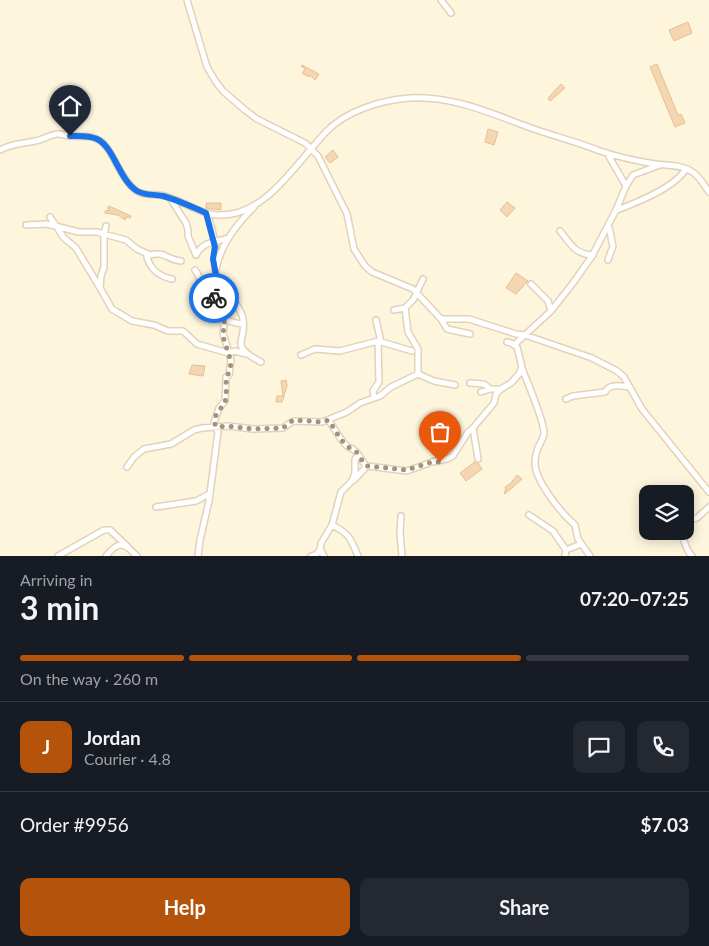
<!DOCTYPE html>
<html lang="en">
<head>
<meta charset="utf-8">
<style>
  body { margin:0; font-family:Lato,sans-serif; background:#242831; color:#f1f3f6; height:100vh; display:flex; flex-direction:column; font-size:19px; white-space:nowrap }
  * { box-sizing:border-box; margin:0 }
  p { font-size:16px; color:#9ea1a6 }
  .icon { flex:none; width:28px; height:28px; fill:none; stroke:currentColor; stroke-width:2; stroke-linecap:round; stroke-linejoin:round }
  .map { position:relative; height:556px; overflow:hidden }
  .sheet { display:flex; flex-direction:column; background:#171b24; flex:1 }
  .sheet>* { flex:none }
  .fabs { position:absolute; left:639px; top:485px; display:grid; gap:10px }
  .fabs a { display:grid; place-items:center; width:55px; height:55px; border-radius:10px; background:#171b24; box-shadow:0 2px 12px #0003; font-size:25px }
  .pin { position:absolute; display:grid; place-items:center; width:42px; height:42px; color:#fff; margin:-51px -21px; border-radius:50% 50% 50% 0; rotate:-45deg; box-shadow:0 0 5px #0007 }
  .pin .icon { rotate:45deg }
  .courier { position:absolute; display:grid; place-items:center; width:50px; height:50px; margin:-25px; border:4px solid #1a73e8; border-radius:50%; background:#fff; color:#222; box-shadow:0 1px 6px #0007 }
  .summary em { font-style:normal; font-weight:700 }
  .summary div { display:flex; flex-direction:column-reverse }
  .summary { display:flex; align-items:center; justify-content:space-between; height:85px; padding:0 20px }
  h1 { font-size:32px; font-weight:700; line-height:38px }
  .bar { display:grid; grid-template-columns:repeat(4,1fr); gap:8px 5px; align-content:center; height:60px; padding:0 20px }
  .bar i { height:6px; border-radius:4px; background:#363941 }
  .bar .selected { background:#b45309 }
  .bar p { grid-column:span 4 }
  .line { display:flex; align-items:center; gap:12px; padding:0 20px; border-top:1px solid #363941 }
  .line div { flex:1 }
  .round { display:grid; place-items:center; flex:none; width:52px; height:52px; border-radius:10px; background:#242831 }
  .primary-button { display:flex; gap:10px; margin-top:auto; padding:10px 20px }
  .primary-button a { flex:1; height:58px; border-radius:10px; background:#b45309; color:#fff; font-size:20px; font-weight:700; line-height:58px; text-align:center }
  .primary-button a+a { background:#242831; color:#f1f3f6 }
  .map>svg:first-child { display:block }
  .building { fill:#f5d6b3; stroke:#e8be93 }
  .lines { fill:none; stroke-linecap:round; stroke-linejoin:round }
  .street-casing { stroke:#e2d2b9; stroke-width:8 }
  .street { stroke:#fff; stroke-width:5 }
  .done { stroke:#a4927a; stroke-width:5; stroke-dasharray:0 9 }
  .route { stroke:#1a73e8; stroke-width:6 }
</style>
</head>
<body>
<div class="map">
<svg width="709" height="556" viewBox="0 0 709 556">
  <rect width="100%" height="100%" fill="#fef5dd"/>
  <path class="building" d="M688,22l4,11 -18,8 -5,-11z
    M657,64l21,51 3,-1 4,9 -10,4 -25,-60z
    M302,65l17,9 -4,6 -5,-5 -1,2 -7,-4 3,-4 -4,-3z
    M561,84l4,4 -15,13 -2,-3z
    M488,129l10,3 -4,13 -9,-3z
    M333,150l5,7 -8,6 -5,-6z
    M507,202l8,6 -8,9 -7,-7z
    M206,203h15v7l-15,-2z
    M109,206l22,10 -1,2 -4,-1 -1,3 -7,-5 -13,-2v-2l5,-1 -3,-2z
    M516,273l12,8 -12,13 -10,-6z
    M192,365l13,1 -2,10 -14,-2z
    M286,380l1,6 -5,16h-6l1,-6h6l-2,-15z
    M475,462l3,1 4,6 -16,12 -6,-8z
    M517,475l5,4 -17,15 -1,-1 2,-4 -1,-2 5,-3z"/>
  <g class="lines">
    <g class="street-casing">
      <path id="street" d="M187,0l20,67 9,15 7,9 22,19 12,9 48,24 13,13 29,58 7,35 11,17 7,6 41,17 28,30h28l47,15 9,1 67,23 25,13 7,6 18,32 67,83
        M441,0l10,13
        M0,150c13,-7 21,-6 35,-9 8,-1 16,-7 23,-7 4,0 8,2 12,2 13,1 25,-2 34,8 12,14 16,32 29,44 8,8 17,6 27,7 20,3 38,19 57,20 48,3 79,-52 108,-82 20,-22 56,-33 85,-35 41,-3 83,16 121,30 23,8 46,14 69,23 18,6 37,10 55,13 12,1 26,1 36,7 8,4 13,14 18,21
        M626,186l7,-11 27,-10
        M170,198l16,25 2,7v6l8,19
        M617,210c21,-8 57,-22 69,-41
        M207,213c3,10 8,23 8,34 1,10 -3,20 2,30 5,14 20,23 25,38 8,27 -17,28 19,47
        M50,217l14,21 12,10 24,40
        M26,225l21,-1 32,8h18l29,8 11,9 13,6c16,-4 17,5 31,6
        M106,226l-2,8v33l-3,9 -1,12 12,21 20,12 22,4 14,6h15l14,13 31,9 7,-2 11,3
        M608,226c4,7 2,12 5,20l-5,14
        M560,231c11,13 14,23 33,24
        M146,253c3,15 11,23 26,26
        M196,255c7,-14 18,-12 32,-17
        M216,269c5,-25 20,-44 38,-62
        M195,270c8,10 5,19 9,30 6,14 25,23 39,24
        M423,279l-10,21 -8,8 3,24 10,17v25l16,7 21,4
        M531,284l17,17 3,10
        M394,310l11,-2
        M441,319l6,10 23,5
        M376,320l5,22
        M514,345l37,-34 22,-28 19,-27 24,-46 10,-24 -19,-33
        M301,355l14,-6 25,2 38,-10 34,10
        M522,368c5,14 22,52 22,65 0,6 -6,12 -7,18 -1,3 -2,8 -2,11 -1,18 27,52 40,63l3,14 12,17
        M470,383l14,1 6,5
        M481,392l9,-3h11
        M374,398l-1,-7 6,-9 -1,-41
        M566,399l7,-3 32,-4c5,-9 16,-6 24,-5
        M328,420c7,8 11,19 19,26 2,2 5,2 7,4 6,4 7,12 13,16l40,5 25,-9 15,-3 6,-3 15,-24 5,-4 21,-25 2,-9 5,-5 10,-6 8,-9 3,-7 -5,-20 -6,-4 -4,-1
        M473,428l5,31
        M127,467l7,-10 10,-8 27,-5 23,-14 8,-2 26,-2 25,3 30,-1 10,-7 29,1 25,-10 13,-9 20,-7 11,-9 27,-13
        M354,480l13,-14
        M156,507l40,-6 13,-7
        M529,515l24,16 13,19
        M401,516l-1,17 2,23
        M685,520l12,-2 12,-11
        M332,525c18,9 18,13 26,31
        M678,531c9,10 6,18 14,25
        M58,556l46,-26h6l18,17
        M106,556c13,-16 18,-13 31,0
        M198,556l2,-16 9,-39 9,-69 -4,-9 5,-15 6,-7 1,-24 3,-2 2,-15 -8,-27 1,-7 -1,-8 -10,-16 2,-8 -1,-8 6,-3
        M311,556l6,-2 3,-5
        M324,556l-4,-7 1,-6 11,-18 9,-33 11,-11 3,-8v-14l4,-3
        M565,556l1,-6 15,-6"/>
    </g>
    <use href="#street" class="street"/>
  </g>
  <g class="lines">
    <path class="done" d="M214,298l-1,4c3,5 9,12 11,17 1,6 -1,11 -1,16 2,14 14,29 3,42 0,7 1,19 -1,25 -4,8 -14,14 -9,25l12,-1 25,3 30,-1 10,-8 29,2 6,-2c7,8 11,19 19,26 2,2 5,2 7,4 6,4 7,12 13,16l40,4 25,-8h8"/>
    <path class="route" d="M70,136c9,0 19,-1 27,3 17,8 22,41 40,52 8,5 17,3 26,5 15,4 29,11 43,17l9,34 -2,12 3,16 4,8 -6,3v12"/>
  </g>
</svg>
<div class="fabs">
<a><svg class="icon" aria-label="layers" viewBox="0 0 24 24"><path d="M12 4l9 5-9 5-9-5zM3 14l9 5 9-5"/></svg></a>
</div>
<div class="pin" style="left:440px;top:462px;background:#ea580c"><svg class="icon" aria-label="bag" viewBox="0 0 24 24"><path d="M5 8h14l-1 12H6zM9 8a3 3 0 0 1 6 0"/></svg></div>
<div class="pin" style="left:70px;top:136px;background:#1f2937"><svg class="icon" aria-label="home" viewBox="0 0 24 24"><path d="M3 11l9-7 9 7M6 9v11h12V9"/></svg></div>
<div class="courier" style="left:214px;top:298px"><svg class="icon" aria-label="bike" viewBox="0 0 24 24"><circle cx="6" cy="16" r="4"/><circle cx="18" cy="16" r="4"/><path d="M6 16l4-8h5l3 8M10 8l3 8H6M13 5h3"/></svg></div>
</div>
<section class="sheet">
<div class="summary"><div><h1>3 min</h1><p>Arriving in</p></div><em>07:20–07:25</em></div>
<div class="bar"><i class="selected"></i><i class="selected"></i><i class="selected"></i><i></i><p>On the way · 260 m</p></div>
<div class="line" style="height:90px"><b class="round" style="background:#b45309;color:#fff">J</b><div><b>Jordan</b><p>Courier · 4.8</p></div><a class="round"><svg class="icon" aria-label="chat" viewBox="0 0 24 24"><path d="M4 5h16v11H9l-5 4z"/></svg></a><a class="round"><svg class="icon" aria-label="phone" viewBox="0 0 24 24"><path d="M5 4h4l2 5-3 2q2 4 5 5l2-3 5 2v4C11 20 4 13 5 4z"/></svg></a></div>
<div class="line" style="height:65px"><div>Order #9956</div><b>$7.03</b></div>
<div class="primary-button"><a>Help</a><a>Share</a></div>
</section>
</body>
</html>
